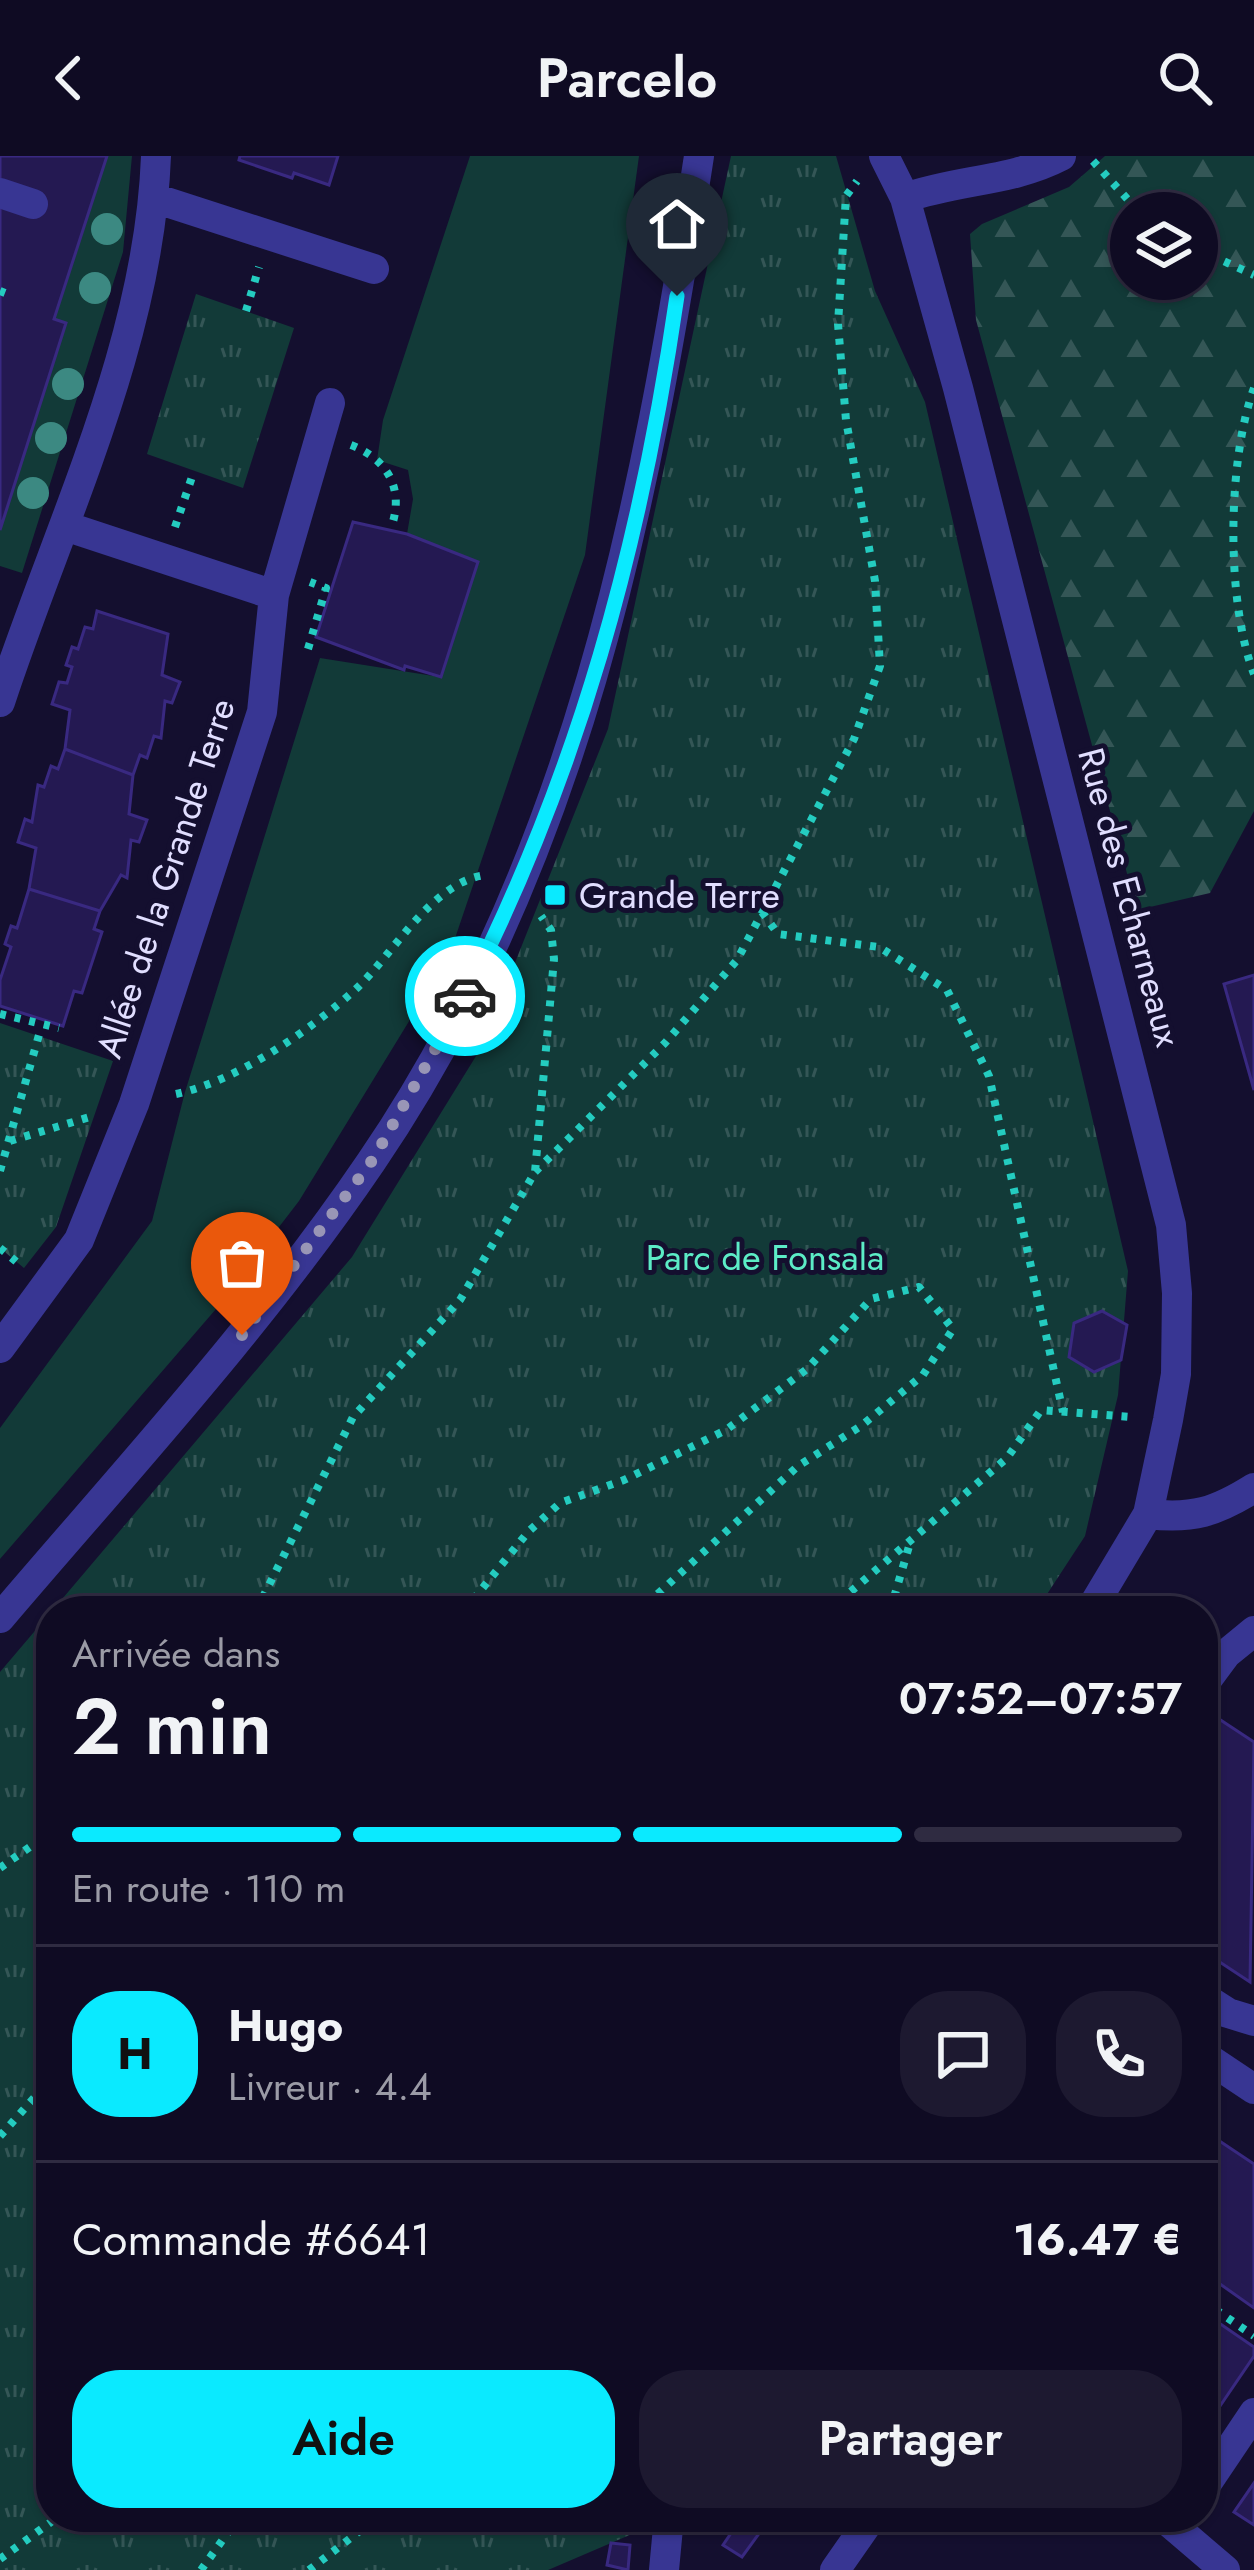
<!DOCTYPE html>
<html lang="fr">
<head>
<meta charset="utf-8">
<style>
  body { margin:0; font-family:Jost,sans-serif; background:#1d1930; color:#f1f3f6; height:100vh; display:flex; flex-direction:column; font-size:45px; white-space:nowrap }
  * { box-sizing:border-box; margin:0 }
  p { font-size:39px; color:#9b9ba6 }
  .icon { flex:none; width:66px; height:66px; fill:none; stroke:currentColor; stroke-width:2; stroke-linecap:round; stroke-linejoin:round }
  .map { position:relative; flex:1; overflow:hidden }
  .side { position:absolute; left:36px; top:1440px; width:1182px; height:936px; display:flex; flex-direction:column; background:#0f0b23; border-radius:48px; box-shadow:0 3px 9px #0004,0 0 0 3px #2f2b41 }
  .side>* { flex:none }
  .fabs { position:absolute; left:1110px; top:36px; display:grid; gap:24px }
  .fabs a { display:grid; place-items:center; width:108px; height:108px; border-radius:50%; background:#0f0b23; box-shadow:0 3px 9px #0004,0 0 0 3px #2f2b41; font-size:60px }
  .pin { position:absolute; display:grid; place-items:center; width:102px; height:102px; color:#fff; margin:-123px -51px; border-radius:50% 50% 50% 0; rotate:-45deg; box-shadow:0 0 12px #0007 }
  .pin .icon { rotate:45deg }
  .courier { position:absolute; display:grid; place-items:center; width:120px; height:120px; margin:-60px; border:9px solid #0aeaff; border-radius:50%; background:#fff; color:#222; box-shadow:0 3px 15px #0007 }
  .head em { font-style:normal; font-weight:600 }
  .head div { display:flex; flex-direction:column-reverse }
  .head { display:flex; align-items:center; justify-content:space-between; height:204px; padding:0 36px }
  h1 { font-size:78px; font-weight:600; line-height:90px }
  .bar { display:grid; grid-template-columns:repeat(4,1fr); gap:18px 12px; align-content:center; height:144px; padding:0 36px }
  .bar i { height:15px; border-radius:9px; background:#2f2b41 }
  .bar .active { background:#0aeaff }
  .bar p { grid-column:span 4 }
  .line { display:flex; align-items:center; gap:30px; padding:0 36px; border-top:3px solid #2f2b41 }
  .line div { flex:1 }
  .round { display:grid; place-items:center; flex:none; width:126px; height:126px; border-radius:48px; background:#1d1930 }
  .action { display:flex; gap:24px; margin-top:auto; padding:24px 36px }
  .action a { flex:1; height:138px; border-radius:48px; background:#0aeaff; color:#111; font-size:48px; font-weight:600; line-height:138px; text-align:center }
  .action a+a { background:#1d1930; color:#f1f3f6 }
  header { display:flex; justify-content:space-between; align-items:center; height:156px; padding:0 36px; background:#0f0b23; font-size:54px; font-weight:600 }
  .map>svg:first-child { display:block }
  .green { fill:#123a38 }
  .forest { fill:url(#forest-firs); fill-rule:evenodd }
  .park { fill:url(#park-tufts) }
  .building { fill:#241952; stroke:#392981; stroke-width:3 }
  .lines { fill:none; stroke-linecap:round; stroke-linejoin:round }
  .path { stroke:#24ccc0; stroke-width:8; stroke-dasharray:6 9; stroke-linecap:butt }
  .minor { stroke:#383693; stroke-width:30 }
  .tree { fill:#3c8982 }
  .done { stroke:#9996b6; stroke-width:12; stroke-dasharray:0 21.6 }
  .route { stroke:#0aeaff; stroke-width:15 }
  .poi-dot { fill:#0aeaff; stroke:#140f2f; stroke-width:4.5 }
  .labels { text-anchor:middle; stroke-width:10; stroke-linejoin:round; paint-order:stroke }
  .street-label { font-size:36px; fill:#e1deff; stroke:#140f2f }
  .poi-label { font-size:36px; fill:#e1deff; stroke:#140f2f; text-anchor:start }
  .park-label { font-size:36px; fill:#5cecc6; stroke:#140f2f }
</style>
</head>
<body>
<header><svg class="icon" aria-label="back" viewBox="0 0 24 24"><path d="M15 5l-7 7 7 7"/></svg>Parcelo<svg class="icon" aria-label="search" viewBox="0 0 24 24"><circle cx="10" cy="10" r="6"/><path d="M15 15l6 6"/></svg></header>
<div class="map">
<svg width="1254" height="2414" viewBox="0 0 1254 2414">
  <defs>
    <pattern id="forest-firs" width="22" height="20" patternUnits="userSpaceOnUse" patternTransform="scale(3)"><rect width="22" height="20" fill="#123a38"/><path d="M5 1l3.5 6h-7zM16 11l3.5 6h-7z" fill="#345656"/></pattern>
    <pattern id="park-tufts" width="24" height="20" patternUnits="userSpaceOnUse" patternTransform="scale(3)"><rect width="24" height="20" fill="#123a38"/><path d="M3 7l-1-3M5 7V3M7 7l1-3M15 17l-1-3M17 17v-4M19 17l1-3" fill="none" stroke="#345656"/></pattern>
  </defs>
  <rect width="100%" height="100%" fill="#140f2f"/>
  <path class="green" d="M107,0h25l-9,96 -101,321 -22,-7v-36l66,-206 -12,-5z
    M470,0h169l-54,399 -136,401 -150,245 -83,108 -216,250v-131l152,-207 33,-129 135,-434 120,19 38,-115 -71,-28 6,-35 -5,-29 -31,-10 6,-40z"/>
  <path class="forest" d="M1105,0h149v655l-44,82 -73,17 -161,-590 -6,-86 12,-10 87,-37zM1131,57h66v66h-66z"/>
  <path class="park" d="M731,0h105l39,135 50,111 203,869 -10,124 -33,141 -49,75h-984l300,-354 129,-209 127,-319z
    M196,138l98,34 -51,160 -96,-34z
    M0,867l113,38 -57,166 -32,41 -24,-20z
    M51,1456v905h583l-2,17 -84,36h-548v-898z"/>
  <path class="building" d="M0,0h107l-53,163 12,4 -66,207z
    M240,0h-1h99l-9,29 -35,-12 -2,5 -53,-18z
    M353,366l54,12 71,28 -37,115 -36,-11 -1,4 -88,-33z
    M97,455l71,23 -6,41 18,7 -8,21 -7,-2 -4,37 -7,-2 -7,22 -7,-3 -7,20 -68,-26 5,-39 -18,-6 7,-22 8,1 5,-16 -6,-2 6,-18 6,2 7,-22 8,2z
    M65,593l68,26 -4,39 18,6 -8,22 -8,-2 -4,38 -6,-3 -21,36 -71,-22 7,-41 -18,-6 7,-23 7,3 6,-37 6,2 7,-21 7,3z
    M29,733l71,22 -6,18 8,3 -20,61 -8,-2 -11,35 -63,-20v-26l11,-33 -6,-3 6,-18 6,2z
    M1254,819v115l-30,-106z
    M1102,1155l25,14 -6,35 -27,12 -25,-15 5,-34z
    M1216,1561l38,25 -4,240 -47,-31v-214z
    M1203,1974l51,34v144l-51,-36z
    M1203,2156l51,35v9l-51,75z
    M1254,2327v42l-20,-13z
    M742,2361h29l-29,40 -19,-12z
    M611,2387l19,2 -2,25 -21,-5z"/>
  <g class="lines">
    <path class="path" d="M1093,5l47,52
      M1197,93l57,26
      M0,135l5,2
      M246,155l13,-44
      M1254,232c-27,74 -28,214 0,286
      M351,289c36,14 53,43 41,80
      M175,371l19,-56
      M308,493l18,-61 -16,-6
      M762,756l16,22 101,13 68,43 42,86 74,336
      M0,858l59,14
      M176,938c61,-13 135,-64 181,-106 37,-35 76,-107 129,-113
      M10,985l83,-25
      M0,1015l41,-143
      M535,1016l130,-129 72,-83 117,-221 26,-73 -5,-85 -29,-161 -8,-96 8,-128 11,-15
      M0,1092l19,16
      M256,1455l97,-194 107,-117 75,-128 19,-213 -3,-29 -10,-14
      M464,1455l64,-79 32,-29 64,-23 102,-50 81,-61 64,-70 48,-12 34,42 -30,46 -62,51 -63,40 -159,145
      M828,1455l179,-153 34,-48 91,7
      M890,1455l20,-68
      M0,1712l51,-36
      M0,1980l51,-57
      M1203,2145l51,35
      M0,2403l58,-42
      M201,2414l38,-53
      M309,2414l69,-53"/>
    <path class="minor" d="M884,0l21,42 53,190 213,837 6,68 -1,81 -8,46 -20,94 -58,97
      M0,37l33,11
      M154,42l220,71
      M905,42c53,-19 106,-16 156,-42
      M68,371l206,68
      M0,546c58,-177 149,-356 156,-546
      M0,1192l79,-108 55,-136 128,-392 12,-117 56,-192
      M1148,1358c45,5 68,-2 106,-26
      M0,1462c127,-149 261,-294 371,-456 205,-300 274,-654 328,-1006
      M1203,1529l23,-31 28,-23
      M1203,1841l25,16 26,8
      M1203,1899l51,34
      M1203,2333l51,-76
      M1163,2361l62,53
      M664,2414l5,-53
      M835,2414l37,-53"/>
  </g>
  <g class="tree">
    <circle cx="107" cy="73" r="16"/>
    <circle cx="95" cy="132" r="16"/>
    <circle cx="68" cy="228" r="16"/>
    <circle cx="51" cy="282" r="16"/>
    <circle cx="33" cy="337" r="16"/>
  </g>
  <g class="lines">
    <path class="done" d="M242,1179l132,-177 91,-162"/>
    <path class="route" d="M465,840c114,-224 176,-452 212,-700"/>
  </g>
  <rect class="poi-dot" x="543" y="727" width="24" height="24" rx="6"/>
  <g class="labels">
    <g class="street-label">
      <text transform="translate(165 722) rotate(-72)" y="13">Allée de la Grande Terre</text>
      <text transform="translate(1130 741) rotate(75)" y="13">Rue des Echarneaux</text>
    </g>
    <g class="poi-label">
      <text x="579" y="752">Grande Terre</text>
    </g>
    <g class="park-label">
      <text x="765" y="1114">Parc de Fonsala</text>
    </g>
  </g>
</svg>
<div class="fabs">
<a><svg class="icon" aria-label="layers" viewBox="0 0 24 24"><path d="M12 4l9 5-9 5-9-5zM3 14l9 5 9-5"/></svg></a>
</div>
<div class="pin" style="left:242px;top:1179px;background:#ea580c"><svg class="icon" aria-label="bag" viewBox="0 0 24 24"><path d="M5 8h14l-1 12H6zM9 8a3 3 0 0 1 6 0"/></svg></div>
<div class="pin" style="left:677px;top:140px;background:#1f2937"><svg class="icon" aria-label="home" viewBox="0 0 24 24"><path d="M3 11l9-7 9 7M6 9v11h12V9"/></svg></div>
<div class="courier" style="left:465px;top:840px"><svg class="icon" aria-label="car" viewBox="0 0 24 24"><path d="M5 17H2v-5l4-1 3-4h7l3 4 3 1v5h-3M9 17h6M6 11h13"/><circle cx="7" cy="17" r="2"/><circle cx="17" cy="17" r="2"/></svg></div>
<section class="side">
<div class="head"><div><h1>2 min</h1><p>Arrivée dans</p></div><em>07:52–07:57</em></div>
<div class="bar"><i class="active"></i><i class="active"></i><i class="active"></i><i></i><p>En route · 110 m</p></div>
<div class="line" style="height:216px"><b class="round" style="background:#0aeaff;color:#111">H</b><div><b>Hugo</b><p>Livreur · 4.4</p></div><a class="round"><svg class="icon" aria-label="chat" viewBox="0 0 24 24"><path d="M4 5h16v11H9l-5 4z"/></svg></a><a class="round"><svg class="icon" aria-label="phone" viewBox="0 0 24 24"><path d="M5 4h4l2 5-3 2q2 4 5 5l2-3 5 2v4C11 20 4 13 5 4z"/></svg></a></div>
<div class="line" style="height:156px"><div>Commande #6641</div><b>16.47 €</b></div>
<div class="action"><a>Aide</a><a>Partager</a></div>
</section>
</div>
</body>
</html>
